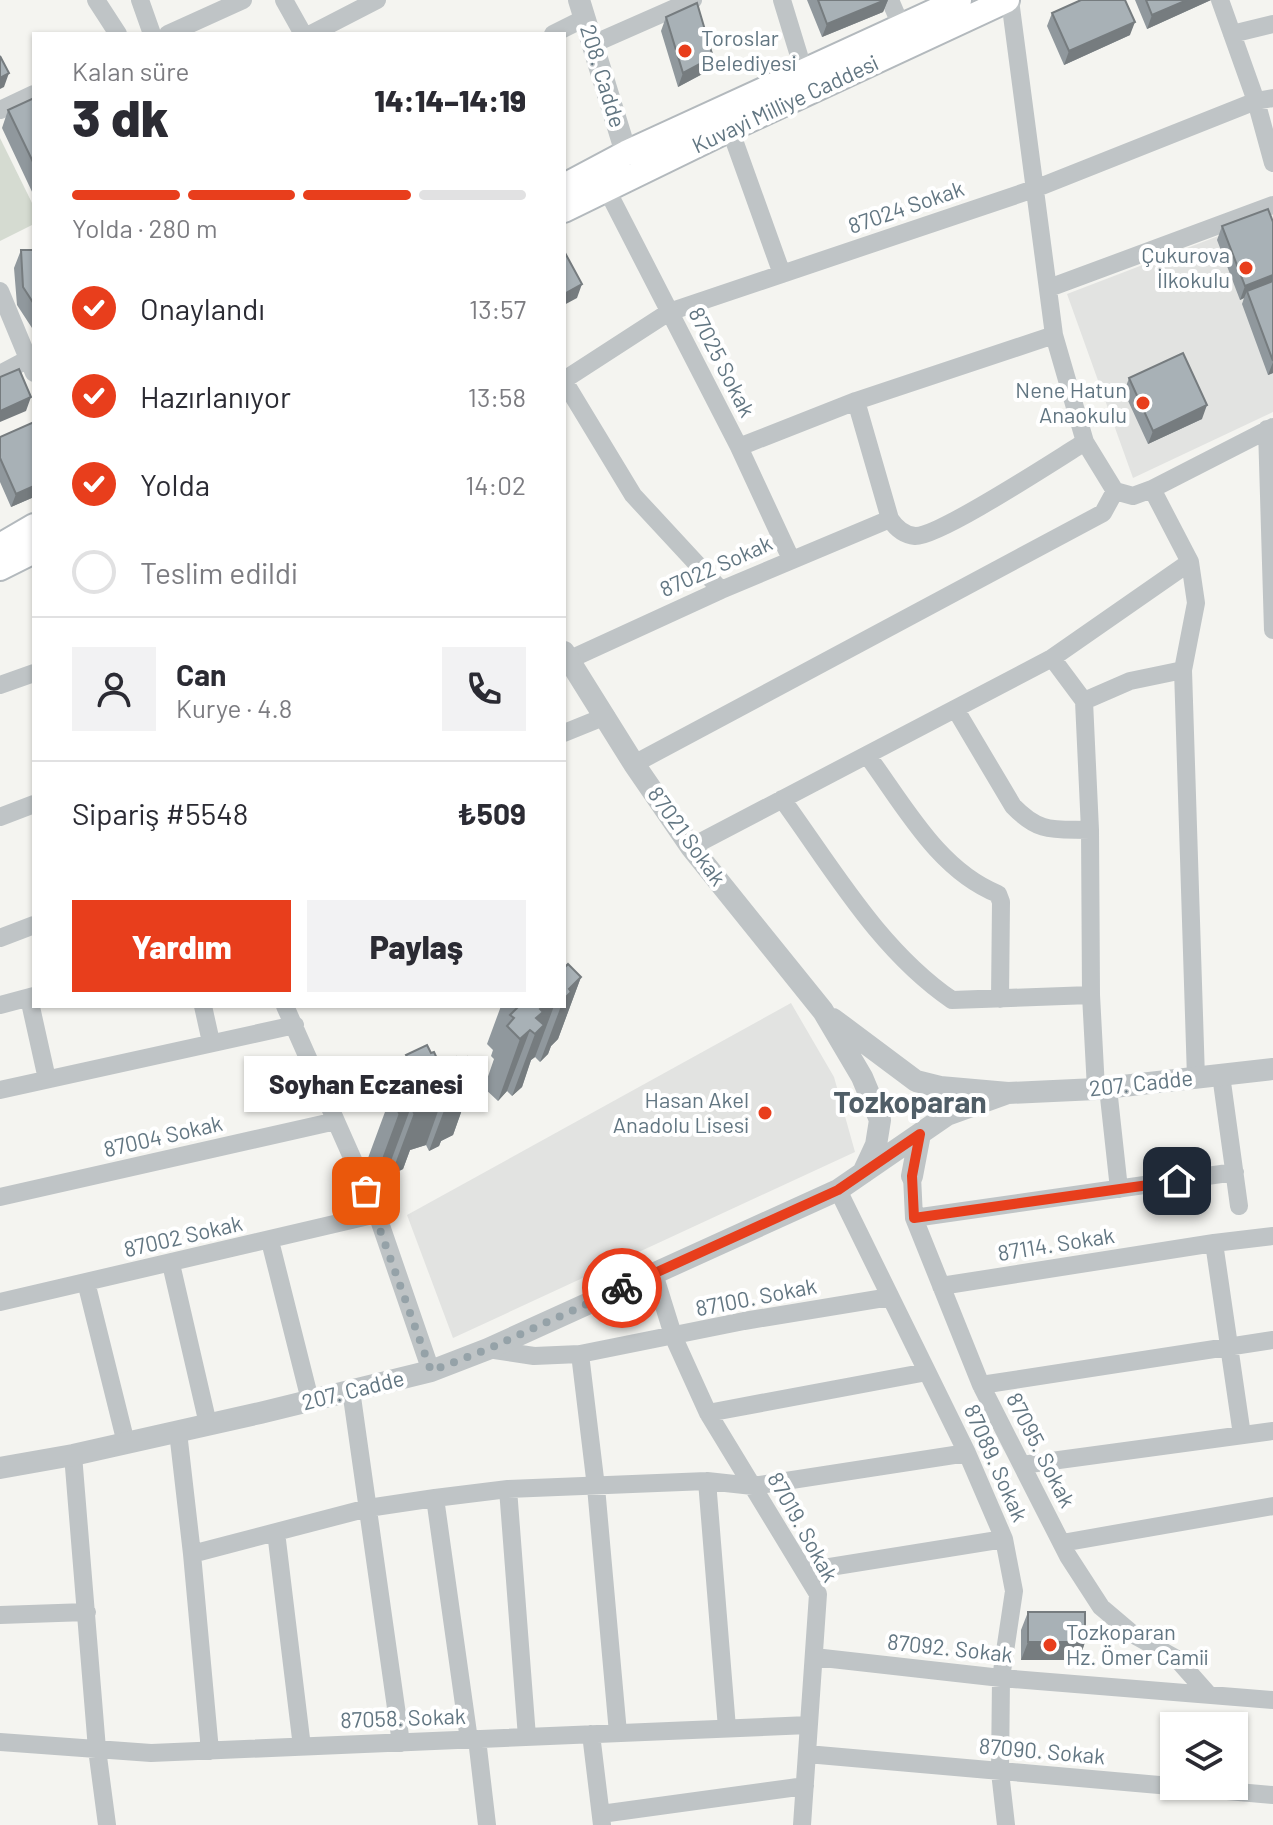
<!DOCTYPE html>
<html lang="tr">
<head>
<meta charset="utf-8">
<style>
  body { margin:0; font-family:Barlow,sans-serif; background:#f2f2f3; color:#2b2b33; height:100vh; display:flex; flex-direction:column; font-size:30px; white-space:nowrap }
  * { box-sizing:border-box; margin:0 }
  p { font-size:26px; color:#7c7c81 }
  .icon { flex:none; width:44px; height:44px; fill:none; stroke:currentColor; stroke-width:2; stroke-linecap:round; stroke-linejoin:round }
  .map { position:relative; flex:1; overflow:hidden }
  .details { position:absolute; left:32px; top:32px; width:534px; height:976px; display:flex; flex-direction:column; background:#fff; border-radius:0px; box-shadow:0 2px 6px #0004 }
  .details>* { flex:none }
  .fabs { position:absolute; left:1160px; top:1712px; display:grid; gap:16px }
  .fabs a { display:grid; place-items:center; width:88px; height:88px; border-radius:0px; background:#fff; box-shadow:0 2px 6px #0004; font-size:40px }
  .pin { position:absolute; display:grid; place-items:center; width:68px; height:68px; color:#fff; margin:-34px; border-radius:16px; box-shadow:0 4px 12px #0006 }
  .courier { position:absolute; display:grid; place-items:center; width:80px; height:80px; margin:-40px; border:6px solid #e83e1c; border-radius:50%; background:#fff; color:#222; box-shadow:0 2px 10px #0007 }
  .bubble { position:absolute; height:56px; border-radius:0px; background:#fff; box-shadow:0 2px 6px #0004; font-size:26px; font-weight:800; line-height:56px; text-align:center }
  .summary em { font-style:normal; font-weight:800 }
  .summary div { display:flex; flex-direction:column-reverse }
  .summary { display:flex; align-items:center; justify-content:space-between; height:136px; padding:0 40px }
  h1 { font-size:52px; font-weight:800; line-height:60px }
  .bar { display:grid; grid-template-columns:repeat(4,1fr); gap:12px 8px; align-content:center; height:96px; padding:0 40px }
  .bar i { height:10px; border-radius:6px; background:#e1e1e2 }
  .bar .on { background:#e83e1c }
  .bar p { grid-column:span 4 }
  .line { display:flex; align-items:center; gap:20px; padding:0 40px; border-top:2px solid #e1e1e2 }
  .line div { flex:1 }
  .round { display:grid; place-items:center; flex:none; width:84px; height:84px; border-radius:0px; background:#f2f2f3 }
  ol { padding:0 40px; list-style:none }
  li { display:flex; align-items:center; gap:24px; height:88px }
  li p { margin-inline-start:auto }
  li .icon { padding:8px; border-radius:50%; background:#e83e1c; color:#fff; stroke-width:4 }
  li:last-child { color:#7c7c81 }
  li i { width:44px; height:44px; border:4px solid #e1e1e2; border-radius:50% }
  .cta { display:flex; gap:16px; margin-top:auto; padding:16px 40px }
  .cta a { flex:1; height:92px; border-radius:0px; background:#e83e1c; color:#fff; font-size:32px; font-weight:800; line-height:92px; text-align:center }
  .cta a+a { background:#f2f2f3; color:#2b2b33 }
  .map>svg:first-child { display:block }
  .built { fill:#e2e3e1 }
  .green { fill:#d5dbd1 }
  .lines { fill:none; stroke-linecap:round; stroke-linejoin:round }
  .secondary-casing { stroke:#b3b9bd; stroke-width:28 }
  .minor { stroke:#bfc4c6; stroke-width:18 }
  .tertiary { stroke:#bfc4c6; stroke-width:22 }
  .secondary { stroke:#fff; stroke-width:24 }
  .wall { fill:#90989d }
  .shaded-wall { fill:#767c7f }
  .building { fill:#a8b1b6; stroke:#767c7f; stroke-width:2 }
  .done { stroke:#95a2a8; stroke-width:8; stroke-dasharray:0 14.4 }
  .route { stroke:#e83e1c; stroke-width:10 }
  .poi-dot { fill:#e83e1c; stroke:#fff; stroke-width:3 }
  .labels { text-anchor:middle; stroke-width:8; stroke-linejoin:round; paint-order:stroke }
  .poi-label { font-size:22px; fill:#627682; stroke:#fff; text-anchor:end }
  .street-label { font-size:22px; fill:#627682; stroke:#fff }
  .district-label { font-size:30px; font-weight:bold; fill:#505e67; stroke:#fff }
</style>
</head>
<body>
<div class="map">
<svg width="1273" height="1825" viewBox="0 0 1273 1825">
  <rect width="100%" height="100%" fill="#f4f4f0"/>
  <path class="built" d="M1273,215v197l-140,66 -66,-184z
    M791,1003l43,74 21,75 -402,186 -46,-123z"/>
  <path class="green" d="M0,138l34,69v17l-34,17z"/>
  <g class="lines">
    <g class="secondary-casing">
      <path id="secondary" d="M564,186l62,-33 333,-153
        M564,210l166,-81 277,-129
        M0,546l34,-20
        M0,568l34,-17"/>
    </g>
    <path class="minor" d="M96,0l22,34
      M140,0l12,34
      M284,0l19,34
      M782,0l22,72
      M890,0l12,28
      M1010,0l44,335 31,107 30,49 18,5 19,-7 121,-62
      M1220,0l36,101 17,62
      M168,34l75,-34
      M311,34l66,-34
      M553,34l32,-16
      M1232,34l41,-10
      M593,44l100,-44
      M0,110l34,-16
      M730,129l52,145
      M606,188l133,259 52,112
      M1049,288l224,-83
      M0,291l34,82
      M0,374l34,-18
      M564,380l105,-68 368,-124 219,-87 17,-3
      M564,381l69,114 88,95
      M856,401l34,118c6,9 13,16 25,17 24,1 142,-77 170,-94
      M1267,429l6,201
      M739,447l117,-46 198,-66
      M1152,489l38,73 6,41 -13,67 13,408
      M1052,658l32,43 6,129 1,165 5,94
      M564,662l157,-72 169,-71
      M0,685l34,-12
      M1084,701l46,-20 53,-11
      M956,710l57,96c27,28 41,23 77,24
      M564,733l42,-17
      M867,755c37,50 71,115 131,139l3,8 -1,97
      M634,764l469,-251 12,-22
      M782,799c51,70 97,151 170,201l139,-5
      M0,817l34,-13
      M691,847l361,-189 138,-96
      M0,938l34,-13
      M29,998l18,81
      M0,1005l34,-9
      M203,1006l8,36
      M285,1006l92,208 54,157
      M1221,1075l18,131
      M1108,1088l11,101
      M0,1090l295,-65
      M912,1176l2,42 67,167 87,171 33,51 33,28 43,24 31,35
      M838,1190l129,263 37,86 10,52 -13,87 -1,94 6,53
      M0,1197l336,-76
      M914,1218l321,-46
      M270,1241l40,159
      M1214,1243l28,192
      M171,1264l37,160
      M654,1274l20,64 34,75 110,181 -16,231
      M86,1282l40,161
      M941,1286l273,-43 59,-7
      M0,1302l377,-88
      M488,1349l46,7 46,-2 164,-33 146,-24
      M580,1354l16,133 22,246
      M981,1385l292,-45
      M351,1390l50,353
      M708,1413l219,-41
      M178,1432l14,122 18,197
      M73,1455l24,294 10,76
      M1022,1465l251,-34
      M707,1481l20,247
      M508,1489l19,248
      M435,1498l34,242
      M276,1532l26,215
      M1062,1543l211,-37
      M192,1554l176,-46 67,-10 73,-9 199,-8 46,5 214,-33
      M805,1571l199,-32
      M0,1615l87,-3
      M814,1657l187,21 272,22
      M591,1734l11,91
      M477,1739l10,86
      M0,1742l151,11 658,-28
      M807,1754l466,41
      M601,1814l204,-28"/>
    <path class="tertiary" d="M579,0l47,153
      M564,652l70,112 57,83 132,164 39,66 18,43 -4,25 -13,28
      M833,1019l83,62 24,6 68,6 88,-4 177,-20
      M912,1176l8,-42
      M0,1468l73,-13 187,-42 171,-42 57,-22 350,-159 109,-75 61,-22"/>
    <use href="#secondary" class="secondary"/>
  </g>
  <path class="wall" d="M807,0h81l-5,12 -61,25z
    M1135,0h76l-64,29z
    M1052,13l78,22 -66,30 -17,-39z
    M666,17l47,40 -5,14 -30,16 -17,-56z
    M34,98v98l-32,-68 6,-18z
    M1273,222v151l-5,2 -26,-71 2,-6 -4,2 -23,-60 5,-14z
    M21,250h13v77l-2,1 -15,-23 -3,-37z
    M1129,378l73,41 -54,25 -24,-52z
    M0,437l34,60 -23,10 -11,-25z
    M581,977l-23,62 -7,7 -3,8 -8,8 -5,-5 -4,3 -9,27 -10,9 -5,-5 -9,10 -14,-13 10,-29 -3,-3 2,-6 -6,-6 14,-38h63z
    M431,1053l9,12 18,-4 17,12 -22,62 -12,6 -2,5 -10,5 -3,-6 -16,5 -7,19 -12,6 -3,-6 -12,6 -8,-17 38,-103z
    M1028,1612l57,30 -6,18h-58v-30z"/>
  <path class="shaded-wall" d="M885,0h3l-5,12 -61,25 5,-13z
    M1187,0h24l-64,29 5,-14z
    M1135,22l-5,13 -66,30 5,-14z
    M713,57l-5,14 -30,16 5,-14z
    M9,73l-5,14 -4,2v-11z
    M1273,275v12l-26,4 -3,7 -4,2 5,-14z
    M582,284l-5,14 -13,7v-11z
    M1273,362v11l-5,2z
    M31,397l-5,14 -26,11v-11z
    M1207,405l-5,14 -54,25 5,-13z
    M34,486v11l-23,10 5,-13z
    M581,977l-23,62 -7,7 -3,8 -8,8 21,-56h3v-7l5,-10z
    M543,1006h11l-19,51 -4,3 -9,27 -10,9 23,-62 -4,-3 9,-22z
    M530,1030l-23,61 -9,10 22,-62z
    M475,1073l-22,62 -12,6 -2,5 -10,5 23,-62 8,-8z
    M448,1083l-22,62 -16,5 -7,19 -12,6 23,-62 7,-15 6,-8z
    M411,1107l-23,62 -12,6 23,-62z
    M1028,1642h57l-6,18h-58z"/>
  <path class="building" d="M818,0h67l-58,24z
    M1081,0h44l10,22 -66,29 -17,-38z
    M1146,0h41l-35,15z
    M697,3l16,54 -30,16 -17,-56z
    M0,56l9,17 -9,5z
    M34,98v66l-26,-54z
    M1268,209l5,13v53l-28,11 -23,-60z
    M21,250h13v54l-11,-17z
    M564,251l18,33 -18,10z
    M1273,281v80l-26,-70z
    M1183,353l24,52 -54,26 -24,-53z
    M19,369l12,28 -31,14v-34z
    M34,422v64l-18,8 -16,-36v-21z
    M568,964l13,13 -12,12 2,3 -7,7v-31z
    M519,1006h24l-3,3 3,3 -7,6 8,7 -9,9 -5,-4 -10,9 -13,-13 7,-8 -4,-3z
    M427,1045l4,8 3,-1 6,13 16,-8 2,4 9,-4 8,16 -15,8 2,3 -10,5 -4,-6 -21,7 2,4 -8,4 5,9 -12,6 -3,-6 -12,6 -9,-17 9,-5 -2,-5 15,-8 -5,-10 5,-3 -6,-10z
    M1028,1612h57v30h-57z"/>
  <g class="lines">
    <path class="done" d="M366,1191l65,180 57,-22 134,-61"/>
    <path class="route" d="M622,1288l216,-98 82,-56 -8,42 2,42 263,-37"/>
  </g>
  <g class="poi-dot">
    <circle cx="685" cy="51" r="8"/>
    <circle cx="1246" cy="268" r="8"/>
    <circle cx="1143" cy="403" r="8"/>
    <circle cx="765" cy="1113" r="8"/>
    <circle cx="1050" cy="1645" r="8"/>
  </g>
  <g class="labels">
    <g class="poi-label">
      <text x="701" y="46" text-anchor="start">Toroslar<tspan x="701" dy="25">Belediyesi</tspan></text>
      <text x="1230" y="263">Çukurova<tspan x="1230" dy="25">İlkokulu</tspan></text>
      <text x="1127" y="398">Nene Hatun<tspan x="1127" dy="25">Anaokulu</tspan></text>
      <text x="749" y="1108">Hasan Akel<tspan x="749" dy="25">Anadolu Lisesi</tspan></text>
      <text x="1066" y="1640" text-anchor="start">Tozkoparan<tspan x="1066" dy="25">Hz. Ömer Camii</tspan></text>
    </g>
    <g class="street-label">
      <text transform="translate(603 76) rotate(73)" y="8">208. Cadde</text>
      <text transform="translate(785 104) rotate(-25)" y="8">Kuvayi Milliye Caddesi</text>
      <text transform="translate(906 207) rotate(-19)" y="8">87024 Sokak</text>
      <text transform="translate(722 362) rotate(63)" y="8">87025 Sokak</text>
      <text transform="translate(716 566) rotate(-24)" y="8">87022 Sokak</text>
      <text transform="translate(687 836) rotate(54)" y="8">87021 Sokak</text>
      <text transform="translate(1141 1083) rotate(-6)" y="8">207. Cadde</text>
      <text transform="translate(163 1136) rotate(-13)" y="8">87004 Sokak</text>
      <text transform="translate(183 1236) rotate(-13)" y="8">87002 Sokak</text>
      <text transform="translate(1056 1244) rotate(-9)" y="8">87114. Sokak</text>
      <text transform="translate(756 1297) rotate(-11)" y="8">87100. Sokak</text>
      <text transform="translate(353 1390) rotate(-14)" y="8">207. Cadde</text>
      <text transform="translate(1041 1450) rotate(63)" y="8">87095. Sokak</text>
      <text transform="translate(996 1463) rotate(66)" y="8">87089. Sokak</text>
      <text transform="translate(803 1527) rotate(61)" y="8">87019. Sokak</text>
      <text transform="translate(950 1648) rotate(6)" y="8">87092. Sokak</text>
      <text transform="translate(403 1718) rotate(-2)" y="8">87058. Sokak</text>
      <text transform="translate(1042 1751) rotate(5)" y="8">87090. Sokak</text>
    </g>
    <g class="district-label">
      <text x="910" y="1113">Tozkoparan</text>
    </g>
  </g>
</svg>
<div class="fabs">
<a><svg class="icon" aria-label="layers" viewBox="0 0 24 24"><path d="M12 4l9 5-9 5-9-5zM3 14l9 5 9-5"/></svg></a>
</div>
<div class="pin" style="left:366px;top:1191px;background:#ea580c"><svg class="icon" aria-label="bag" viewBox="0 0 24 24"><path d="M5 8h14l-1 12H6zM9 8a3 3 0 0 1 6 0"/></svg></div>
<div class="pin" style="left:1177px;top:1181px;background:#1f2937"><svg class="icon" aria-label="home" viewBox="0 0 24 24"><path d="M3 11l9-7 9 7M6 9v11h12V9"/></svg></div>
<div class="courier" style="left:622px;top:1288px"><svg class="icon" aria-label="bike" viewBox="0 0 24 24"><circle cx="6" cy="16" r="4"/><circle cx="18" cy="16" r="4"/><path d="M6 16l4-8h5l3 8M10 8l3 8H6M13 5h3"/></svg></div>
<div class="bubble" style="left:244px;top:1056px;width:244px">Soyhan Eczanesi</div>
<section class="details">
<div class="summary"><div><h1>3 dk</h1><p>Kalan süre</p></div><em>14:14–14:19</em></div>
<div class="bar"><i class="on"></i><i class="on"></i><i class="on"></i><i></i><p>Yolda · 280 m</p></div>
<ol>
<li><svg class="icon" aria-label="check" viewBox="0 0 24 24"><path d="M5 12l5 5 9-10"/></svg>Onaylandı<p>13:57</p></li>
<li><svg class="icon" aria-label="check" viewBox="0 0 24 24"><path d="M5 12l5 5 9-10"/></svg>Hazırlanıyor<p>13:58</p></li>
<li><svg class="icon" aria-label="check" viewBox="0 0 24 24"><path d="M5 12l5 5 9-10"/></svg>Yolda<p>14:02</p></li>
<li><i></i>Teslim edildi</li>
</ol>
<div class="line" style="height:144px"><a class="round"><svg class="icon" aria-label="person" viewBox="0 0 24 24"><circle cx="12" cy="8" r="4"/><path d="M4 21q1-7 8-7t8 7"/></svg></a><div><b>Can</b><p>Kurye · 4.8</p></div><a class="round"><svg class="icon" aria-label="phone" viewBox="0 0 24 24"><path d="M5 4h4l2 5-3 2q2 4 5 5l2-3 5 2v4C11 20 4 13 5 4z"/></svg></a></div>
<div class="line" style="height:104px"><div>Sipariş #5548</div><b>₺509</b></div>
<div class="cta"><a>Yardım</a><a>Paylaş</a></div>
</section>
</div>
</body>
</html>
